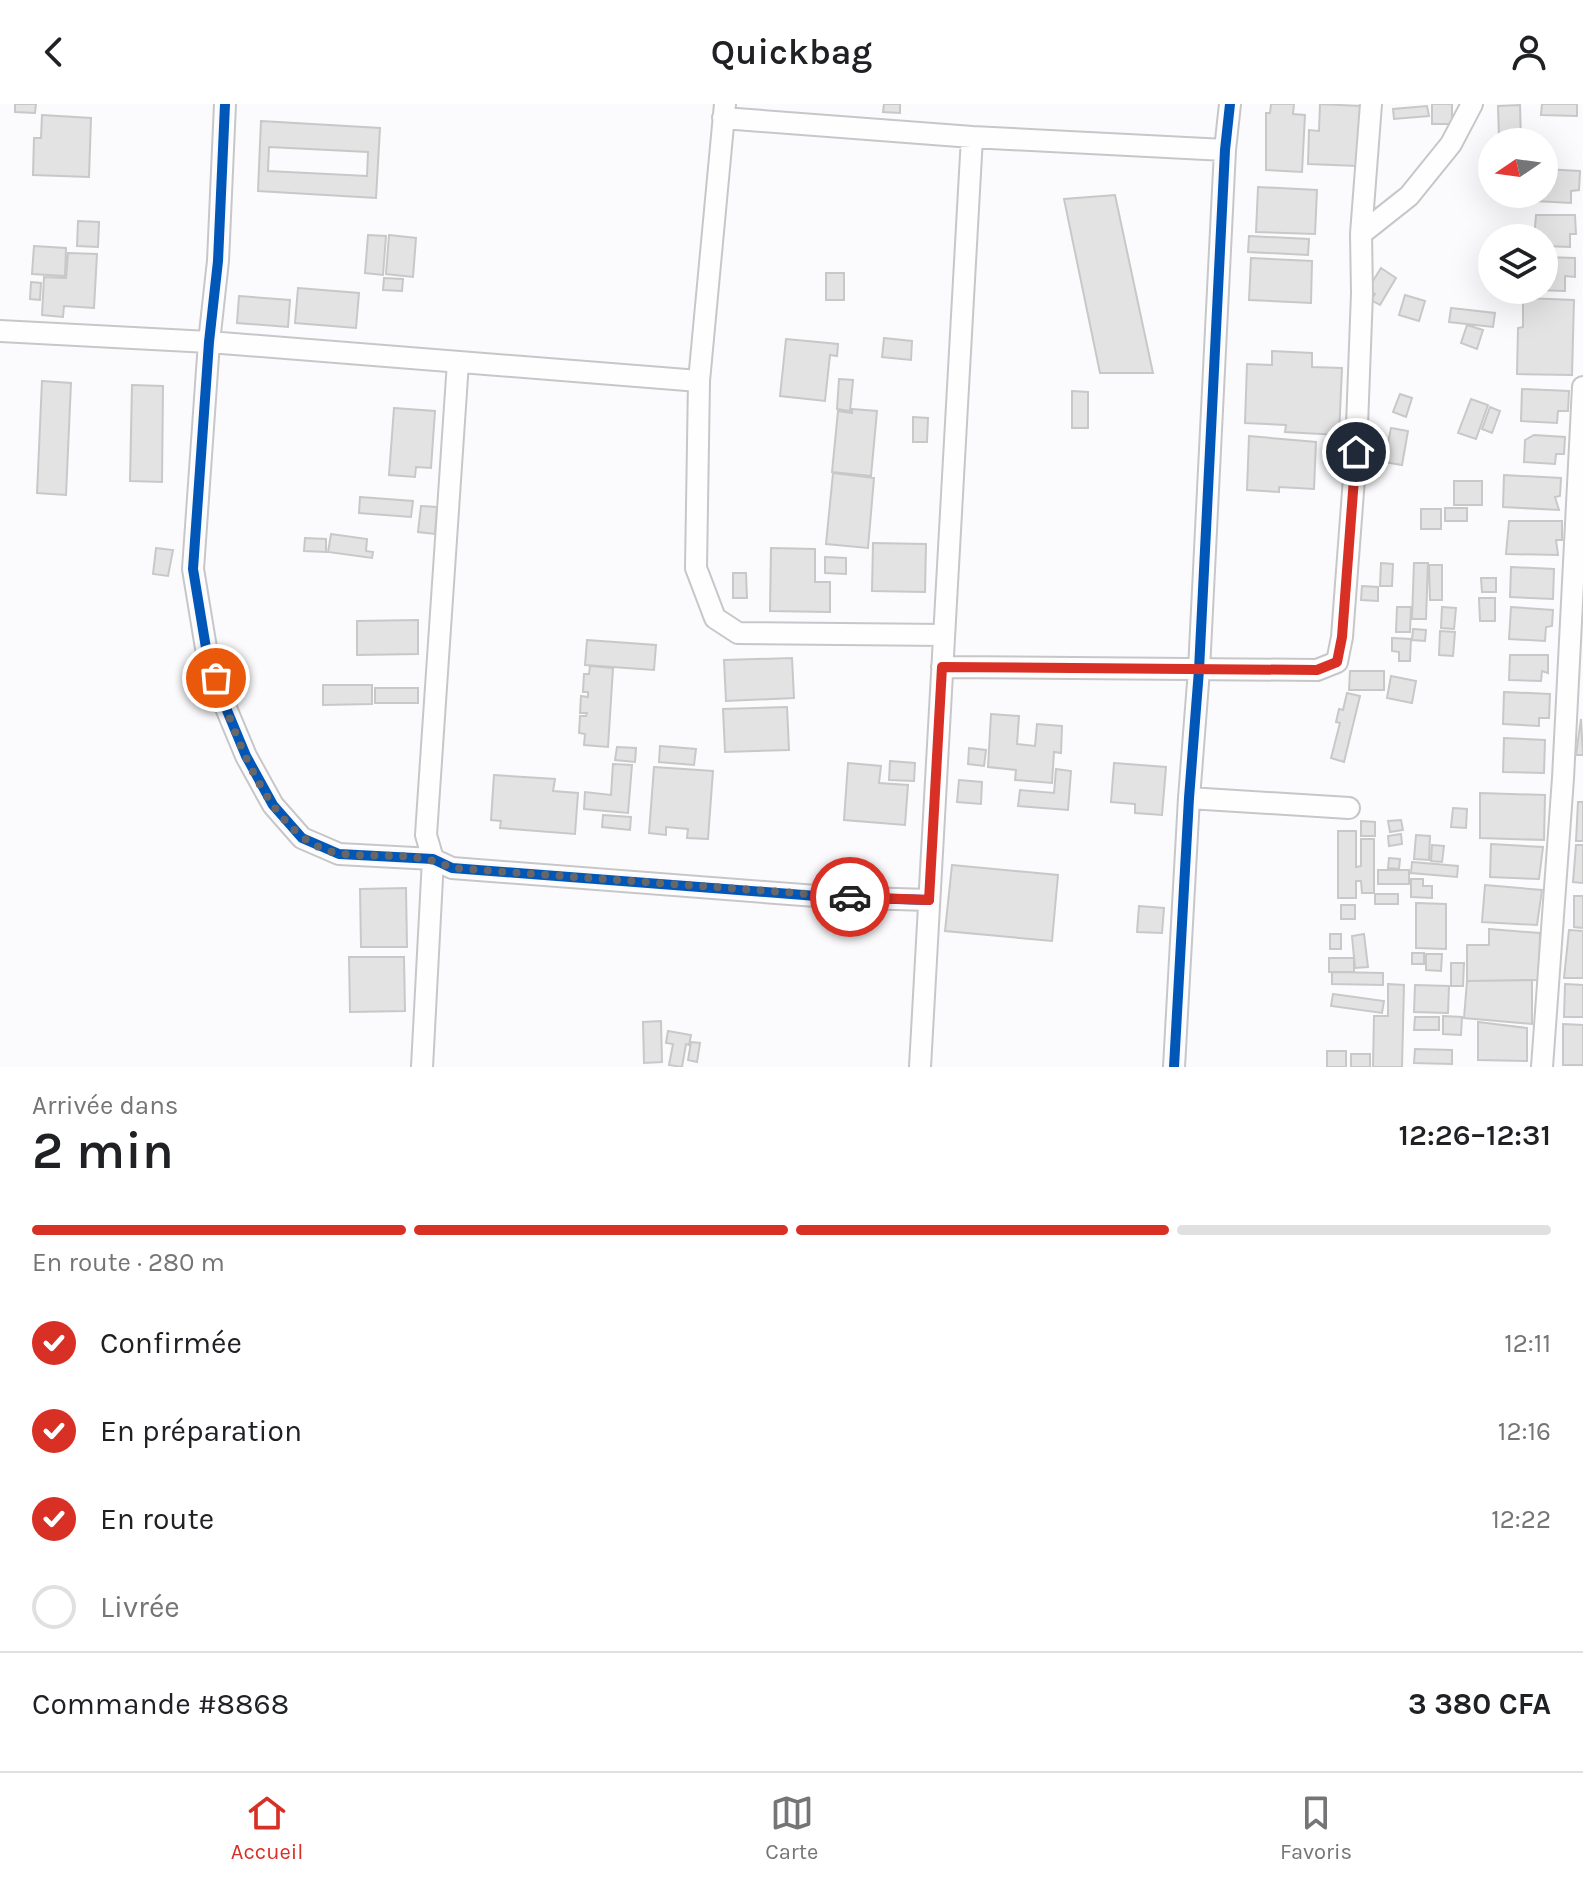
<!DOCTYPE html>
<html lang="fr">
<head>
<meta charset="utf-8">
<style>
  body { margin:0; font-family:Karla,sans-serif; background:#f6f6f6; color:#202124; height:100vh; display:flex; flex-direction:column; font-size:30px; white-space:nowrap }
  * { box-sizing:border-box; margin:0 }
  p { font-size:26px; color:#757577 }
  .icon { flex:none; width:44px; height:44px; fill:none; stroke:currentColor; stroke-width:2; stroke-linecap:round; stroke-linejoin:round }
  .map { position:relative; height:963px; overflow:hidden }
  .details { display:flex; flex-direction:column; background:#fff; flex:1 }
  .details>* { flex:none }
  .needle { width:52px; rotate:257deg }
  .controls { position:absolute; left:1478px; top:24px; display:grid; gap:16px }
  .controls a { display:grid; place-items:center; width:80px; height:80px; border-radius:50%; background:#fff; box-shadow:0 8px 32px #0002; font-size:40px }
  .pin { position:absolute; display:grid; place-items:center; width:68px; height:68px; color:#fff; margin:-34px; border:4px solid #fff; border-radius:50%; box-shadow:0 2px 8px #0007 }
  .courier { position:absolute; display:grid; place-items:center; width:80px; height:80px; margin:-40px; border:6px solid #d93025; border-radius:50%; background:#fff; color:#222; box-shadow:0 2px 10px #0007 }
  .headline em { font-style:normal; font-weight:600 }
  .headline div { display:flex; flex-direction:column-reverse }
  .headline { display:flex; align-items:center; justify-content:space-between; height:136px; padding:0 32px }
  h1 { font-size:52px; font-weight:600; line-height:60px }
  .bar { display:grid; grid-template-columns:repeat(4,1fr); gap:12px 8px; align-content:center; height:96px; padding:0 32px }
  .bar i { height:10px; border-radius:6px; background:#e0e0e0 }
  .bar .on { background:#d93025 }
  .bar p { grid-column:span 4 }
  .line { display:flex; align-items:center; gap:20px; padding:0 32px; border-top:2px solid #e0e0e0 }
  .line div { flex:1 }
  ol { padding:0 32px; list-style:none }
  li { display:flex; align-items:center; gap:24px; height:88px }
  li p { margin-inline-start:auto }
  li .icon { padding:8px; border-radius:50%; background:#d93025; color:#fff; stroke-width:4 }
  li:last-child { color:#757577 }
  li i { width:44px; height:44px; border:4px solid #e0e0e0; border-radius:50% }
  header { display:flex; justify-content:space-between; align-items:center; height:104px; padding:0 32px; background:#fff; font-size:36px; font-weight:600 }
  .tab-bar { display:flex; justify-content:space-around; align-items:center; height:112px; border-top:2px solid #e0e0e0; background:#fff; font-size:22px; color:#757577 }
  .tab-bar a { display:grid; justify-items:center; gap:4px }
  .tab-bar .on { color:#d93025 }
  .map>svg:first-child { display:block }
  .building { fill:#e4e3e3; stroke:#c8c8c8; stroke-width:2; fill-rule:evenodd }
  .lines { fill:none; stroke-linecap:round; stroke-linejoin:round }
  .minor-casing { stroke:#c7c7c9; stroke-width:24 }
  .minor { stroke:#fefeff; stroke-width:20 }
  .cycleway-casing { stroke:#fafafe; stroke-width:15 }
  .cycleway { stroke:#0057b8; stroke-width:10 }
  .done { stroke:#676769; stroke-width:8; stroke-dasharray:0 14.4 }
  .route { stroke:#d93025; stroke-width:10 }
</style>
</head>
<body>
<header><svg class="icon" aria-label="back" viewBox="0 0 24 24"><path d="M15 5l-7 7 7 7"/></svg>Quickbag<svg class="icon" aria-label="person" viewBox="0 0 24 24"><circle cx="12" cy="8" r="4"/><path d="M4 21q1-7 8-7t8 7"/></svg></header>
<div class="map">
<svg width="1583" height="963" viewBox="0 0 1583 963">
  <rect width="100%" height="100%" fill="#fbfbfd"/>
  <path class="building" d="M15,0h21l-1,9 -20,-1z
    M884,0h16v9l-17,-1z
    M1271,0h23l-1,10 12,1 -3,57 -36,-2v-57h4z
    M1320,0l40,2 -2,60 -50,-2 1,-34 10,1z
    M1432,0h20v20h-20z
    M1542,0h35v12l-36,-1z
    M1520,1l1,37h-13v-5l-9,1 -1,-32z
    M1427,2l2,10 -35,3 -1,-10z
    M42,11l49,3 -2,59 -56,-2 1,-37h7z
    M261,17l119,7 -4,70 -118,-7zM269,43l99,5 -1,24 -99,-5z
    M1544,65l36,2 -1,19 -8,1v12l-36,-2v-7h9z
    M1258,83l59,3 -2,44 -59,-2z
    M1115,91l38,178h-53l-36,-174z
    M1536,111h39l1,19h-6v13l-26,-1v-8h-10z
    M78,117l21,1 -1,25 -21,-1z
    M368,131l18,1 -3,39 -18,-2z
    M389,131l27,3 -3,39 -27,-3z
    M1249,132l60,3 -1,16 -60,-3z
    M34,142l32,2 -1,28 -33,-2z
    M68,149l29,1 -3,54 -30,-2 -1,11 -21,-2 2,-38 22,1z
    M1544,153l31,1v19l-10,-1v15l-31,-1h10z
    M1251,154l61,3 -1,42 -62,-3z
    M1381,164l15,10 -16,27 -9,-5 4,-6 -7,-5z
    M826,169h18v27h-18z
    M384,174l19,1 -1,12 -19,-1z
    M31,178l10,1 -1,17 -10,-1z
    M298,184l61,5 -3,35 -61,-5z
    M1405,191l20,6 -6,20 -20,-6z
    M239,192l51,4 -2,27 -51,-4z
    M1523,194l51,2 -2,75 -55,-1 1,-46 5,-1z
    M1451,204l44,5 -2,14 -44,-5z
    M1467,221l16,5 -6,19 -16,-6z
    M884,234l28,3 -1,19 -29,-3z
    M786,235l52,5 -1,12 -7,-1 -5,46 -45,-5z
    M1272,247l40,2v14l30,1 -3,67 -54,-3 1,-7 -41,-2 2,-59 25,1z
    M839,275l14,1 -3,31 -13,-2z
    M42,277l29,2 -5,112 -29,-2z
    M132,281l31,1 -1,96 -32,-1z
    M1522,285l47,2 -1,20h-10l-1,12 -36,-2z
    M1072,287l16,1v36h-16z
    M1400,290l12,4 -6,19 -13,-5z
    M1471,295l17,6 -12,34 -18,-6z
    M1490,303l10,4 -8,22 -10,-4z
    M394,304l41,3 -4,57 -15,-1 -1,10 -26,-2z
    M852,305l25,2 -6,65 -39,-4 6,-61 14,2z
    M913,313l15,1 -1,24h-14z
    M1391,324l17,3 -6,34 -18,-3z
    M1534,331l31,2 -1,17h-8l-1,10 -31,-2 1,-22z
    M1249,332l67,6 -2,47 -35,-2v5l-32,-2z
    M833,369l41,5 -6,70 -42,-4z
    M1504,371l57,3 -1,18 -5,1 4,13 -56,-3z
    M1454,377h28v24h-28z
    M360,393l53,4 -2,16 -52,-4z
    M421,402l16,1 -2,27 -17,-2z
    M1445,404h22v13h-22z
    M1421,405h20v20h-20z
    M1509,417h53v19h-6l2,15 -52,-1z
    M331,430l36,5 -1,12 7,1 -1,6 -44,-6z
    M305,434l21,1v13l-22,-1z
    M873,439l53,1 -1,48 -53,-1z
    M156,444l17,2 -5,26 -15,-2z
    M771,444l44,1v33h15v30l-60,-1z
    M825,453l21,1v16l-21,-1z
    M1381,459l12,1 -1,22h-12z
    M1414,459h14l-2,56h-14z
    M1429,461h13v35h-12z
    M1511,463l43,2 -1,30 -43,-2z
    M733,469h13l1,25h-14z
    M1481,474h15v14h-14z
    M1362,482l16,1v14l-17,-1z
    M1479,494h16v23h-15z
    M1397,503h14l-1,25h-14z
    M1442,503l14,1 -2,21 -13,-1z
    M1511,503l42,3 -1,16 -6,1 -1,14 -36,-2z
    M418,516v34l-61,1v-34z
    M1413,525l13,1 -1,11 -13,-1z
    M1440,527l15,1 -2,24 -14,-1z
    M1392,534l19,1 -1,22h-11v-9l-7,-1z
    M587,536l69,5 -2,25 -69,-5z
    M1510,551h38v18l-6,-2 -1,10 -32,-1z
    M792,554l2,40 -68,3 -2,-41z
    M590,562l23,2 -5,79 -24,-2 1,-11 -6,-1 1,-17h6l1,-3h-7l1,-17 7,1v-5h-5l1,-18h5z
    M1350,567h34v19h-35z
    M1391,572l25,5 -4,22 -25,-5z
    M323,581h49v19l-49,1z
    M375,584h43v15h-43z
    M1504,588l46,2 -1,24h-10v8l-36,-2z
    M1347,589l13,3 -16,66 -13,-4 9,-35 -4,-1 3,-13 4,1z
    M787,603l2,43 -64,2 -2,-43z
    M991,610l28,2 -2,28 18,2 2,-22 25,2 -1,27 -7,-1 -2,31 -37,-3 1,-10 -28,-3z
    M1581,615l2,36h-7z
    M1504,634l41,2 -1,33 -41,-1z
    M660,642l36,3 -2,16 -35,-3z
    M617,643l19,1 -1,14 -20,-2z
    M969,644l17,2 -2,16 -16,-2z
    M890,657l25,2 -1,18 -25,-1z
    M848,659l33,3 -2,17 29,2 -3,40 -61,-5z
    M1114,659l52,4 -4,48 -27,-2v-9l-24,-2z
    M613,660l19,1 -4,48 -44,-4 1,-17 26,3z
    M654,663l59,4 -5,68 -21,-1 1,-9 -22,-2v8l-17,-2z
    M1056,665l15,2 -3,39 -50,-4 2,-16 34,3z
    M494,671l61,4 -2,12 25,2 -3,41 -75,-6 1,-7 -10,-1z
    M959,676l23,2 -1,22 -24,-2z
    M1480,689l65,2 -1,45 -64,-2z
    M1578,698h5v39h-7z
    M1453,704l14,1 -1,19 -15,-1z
    M603,711l28,2 -1,13 -28,-3z
    M1401,716l2,10 -13,2 -2,-11z
    M1361,717l14,1v14h-14z
    M1338,727h18v36l5,-1v-27h13v54h-12l-1,-12h-5v17h-18z
    M1401,730l1,10 -13,2 -1,-10z
    M1416,731l14,1 -1,24 -15,-1z
    M1491,740l52,3 -4,32 -49,-2z
    M1432,741l12,1 -2,16 -11,-1z
    M1576,741h7v38l-10,-1z
    M1389,754l11,1 -1,10 -11,-1z
    M1412,758l46,4 -1,11 -46,-4z
    M952,761l106,10 -6,66 -107,-10z
    M1378,766h31v14h-31z
    M1411,775h12v7h9v12l-21,-1z
    M1485,781l57,5 -5,35 -55,-3z
    M406,784l1,59h-46l-1,-58z
    M1375,790h23v10h-23z
    M1574,792h9v32l-9,-1z
    M1416,799l30,1v45l-30,-1z
    M1341,801h14v14h-14z
    M1139,802l25,2 -2,25 -25,-1z
    M1489,825l51,4 -1,47 -72,1v-36h22z
    M1569,826l14,1v47h-19z
    M1330,830h11v15h-11z
    M1364,830l4,33 -13,1 -3,-32z
    M1412,849h12v11h-12z
    M1426,850h16l-1,17 -15,-1z
    M349,853h55l1,54 -55,1z
    M1329,854h25v14h-25z
    M1451,859h13l-1,23h-12z
    M1332,868l51,1v12l-51,-1z
    M1532,876v44l-68,-6 3,-37z
    M1388,880l16,1 -2,82h-29l1,-51h14z
    M1565,880l18,1v32h-19z
    M1415,881l34,1 -1,27 -34,-1z
    M1333,890l51,7 -2,12 -51,-7z
    M1443,912l19,1 -1,18 -18,-1z
    M1415,913h24v13h-25z
    M661,917l1,41 -18,1 -1,-41z
    M1478,918l49,6v33l-49,-1z
    M1563,920l20,1v40h-20z
    M668,927l23,4 -2,10 -3,-1 -4,23 -13,-2 4,-21 -7,-1z
    M691,938l9,1 -3,19 -9,-2z
    M1415,945l37,1v14l-38,-1z
    M1327,947h19v16h-19z
    M1351,950h19v13h-19z"/>
  <g class="lines">
    <g class="minor-casing">
      <path id="minor" d="M225,0l-7,157 -9,81 -16,227 13,79 20,60 20,48 27,49 29,33 37,16 94,5 19,9 377,29 100,3
        M725,0l-26,277 -3,187 19,50 23,15 206,2
        M723,14l249,19 253,13
        M1361,130l48,-38 42,-52 21,-40
        M0,227l209,11 490,39
        M942,563l375,3 20,-8 5,-25 14,-185 6,-159 -1,-59 10,-130
        M1189,694l160,10
        M422,963l11,-208 -7,-24 32,-473
        M920,963l52,-930
        M1174,963l15,-269 10,-128 26,-520 5,-46
        M1542,963l21,-289 20,-391"/>
    </g>
    <use href="#minor" class="minor"/>
    <g class="cycleway-casing">
      <path id="cycleway" d="M225,0l-7,157 -9,81 -16,227 13,79 20,60 20,48 27,49 29,33 37,16 94,5 19,9 377,29 100,3
        M1174,963l15,-269 10,-128 26,-520 5,-46"/>
    </g>
    <use href="#cycleway" class="cycleway"/>
  </g>
  <g class="lines">
    <path class="done" d="M216,574c19,58 56,168 127,176 37,4 76,-3 109,14l398,29"/>
    <path class="route" d="M850,793l79,3 13,-233 375,3 20,-8 5,-25 14,-185"/>
  </g>
</svg>
<div class="controls">
<a><svg class="needle" viewBox="-14 -14 28 28"><path d="M0-13l5 13h-10z" fill="#e53935"/><path d="M0 13l5-13h-10z" fill="#757577"/></svg></a>
<a><svg class="icon" aria-label="layers" viewBox="0 0 24 24"><path d="M12 4l9 5-9 5-9-5zM3 14l9 5 9-5"/></svg></a>
</div>
<div class="pin" style="left:216px;top:574px;background:#ea580c"><svg class="icon" aria-label="bag" viewBox="0 0 24 24"><path d="M5 8h14l-1 12H6zM9 8a3 3 0 0 1 6 0"/></svg></div>
<div class="pin" style="left:1356px;top:348px;background:#1f2937"><svg class="icon" aria-label="home" viewBox="0 0 24 24"><path d="M3 11l9-7 9 7M6 9v11h12V9"/></svg></div>
<div class="courier" style="left:850px;top:793px"><svg class="icon" aria-label="car" viewBox="0 0 24 24"><path d="M5 17H2v-5l4-1 3-4h7l3 4 3 1v5h-3M9 17h6M6 11h13"/><circle cx="7" cy="17" r="2"/><circle cx="17" cy="17" r="2"/></svg></div>
</div>
<section class="details">
<div class="headline"><div><h1>2 min</h1><p>Arrivée dans</p></div><em>12:26–12:31</em></div>
<div class="bar"><i class="on"></i><i class="on"></i><i class="on"></i><i></i><p>En route · 280 m</p></div>
<ol>
<li><svg class="icon" aria-label="check" viewBox="0 0 24 24"><path d="M5 12l5 5 9-10"/></svg>Confirmée<p>12:11</p></li>
<li><svg class="icon" aria-label="check" viewBox="0 0 24 24"><path d="M5 12l5 5 9-10"/></svg>En préparation<p>12:16</p></li>
<li><svg class="icon" aria-label="check" viewBox="0 0 24 24"><path d="M5 12l5 5 9-10"/></svg>En route<p>12:22</p></li>
<li><i></i>Livrée</li>
</ol>
<div class="line" style="height:104px"><div>Commande #8868</div><b>3 380 CFA</b></div>
</section>
<nav class="tab-bar">
<a class="on"><svg class="icon" aria-label="home" viewBox="0 0 24 24"><path d="M3 11l9-7 9 7M6 9v11h12V9"/></svg>Accueil</a>
<a><svg class="icon" aria-label="map" viewBox="0 0 24 24"><path d="M3 6l6-2 6 2 6-2v14l-6 2-6-2-6 2zM9 4v14M15 6v14"/></svg>Carte</a>
<a><svg class="icon" aria-label="saved" viewBox="0 0 24 24"><path d="M7 4h10v16l-5-4-5 4z"/></svg>Favoris</a>
</nav>
</body>
</html>
